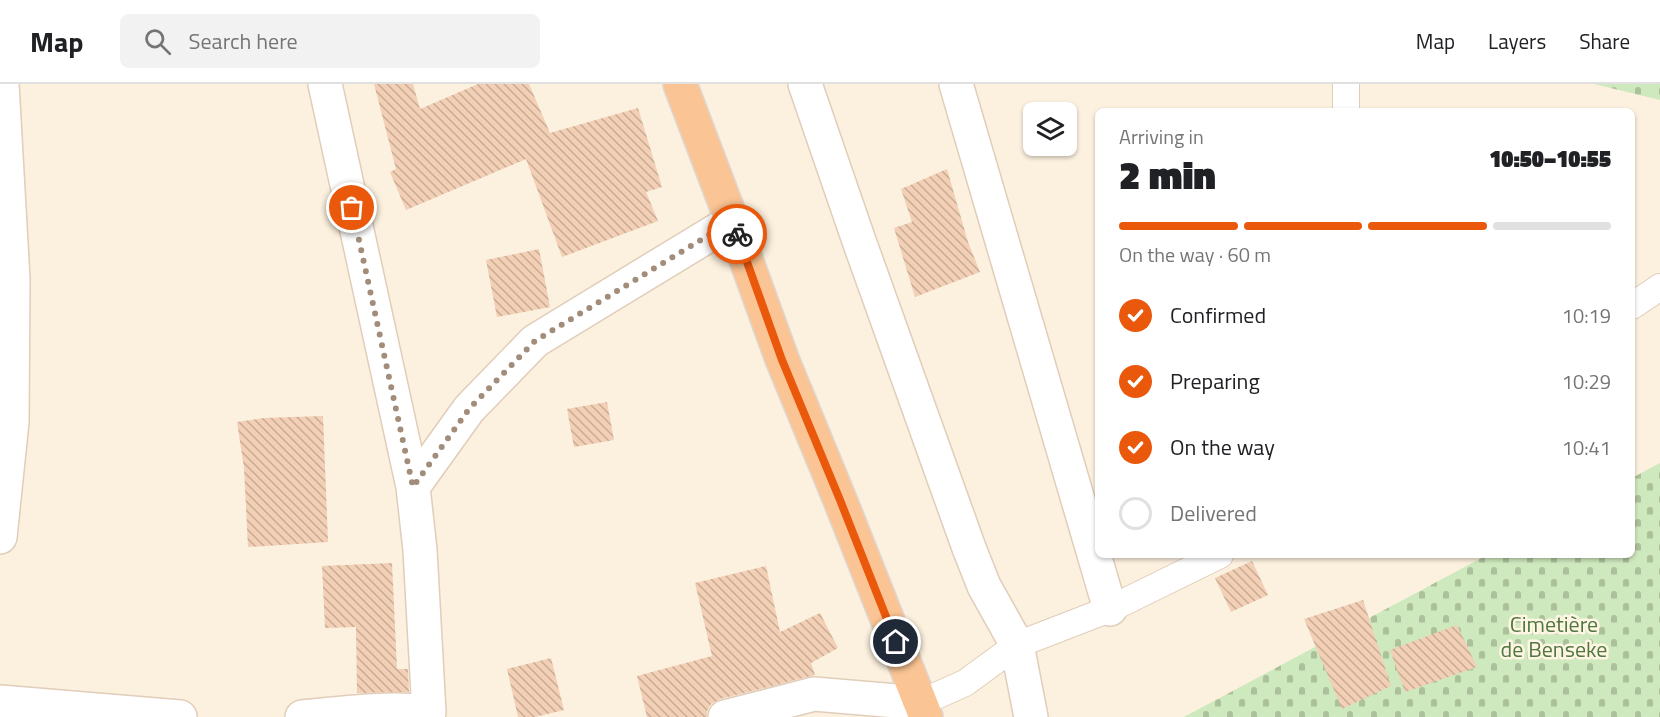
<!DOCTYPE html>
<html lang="en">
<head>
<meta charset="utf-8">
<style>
  body { margin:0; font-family:"Titillium Web",sans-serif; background:#f2f2f2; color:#202124; height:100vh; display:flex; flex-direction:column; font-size:22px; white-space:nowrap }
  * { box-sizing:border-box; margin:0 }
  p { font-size:20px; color:#757577 }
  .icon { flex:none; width:33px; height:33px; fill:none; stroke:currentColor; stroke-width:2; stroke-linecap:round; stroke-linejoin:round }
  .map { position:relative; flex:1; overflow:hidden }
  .details { position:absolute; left:1095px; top:24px; width:540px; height:450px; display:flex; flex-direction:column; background:#fff; border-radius:9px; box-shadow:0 2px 4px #0004 }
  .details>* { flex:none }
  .fabs { position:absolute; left:1023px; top:18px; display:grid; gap:12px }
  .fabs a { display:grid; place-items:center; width:54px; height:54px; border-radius:9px; background:#fff; box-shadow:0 2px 4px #0004; font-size:30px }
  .pin { position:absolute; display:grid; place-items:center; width:51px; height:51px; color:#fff; margin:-26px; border:3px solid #fff; border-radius:50%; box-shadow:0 2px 6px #0007 }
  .courier { position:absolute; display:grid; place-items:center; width:60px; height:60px; margin:-30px; border:4px solid #ea580c; border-radius:50%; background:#fff; color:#222; box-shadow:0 2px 8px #0007 }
  .head em { font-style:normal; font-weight:800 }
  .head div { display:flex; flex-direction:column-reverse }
  .head { display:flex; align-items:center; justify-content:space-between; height:102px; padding:0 24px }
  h1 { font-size:39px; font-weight:800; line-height:45px }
  .bar { display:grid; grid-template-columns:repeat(4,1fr); gap:9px 6px; align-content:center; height:72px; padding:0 24px }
  .bar i { height:8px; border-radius:4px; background:#e0e0e0 }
  .bar .selected { background:#ea580c }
  .bar p { grid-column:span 4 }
  ol { padding:0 24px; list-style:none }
  li { display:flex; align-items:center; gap:18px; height:66px }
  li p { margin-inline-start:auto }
  li .icon { padding:6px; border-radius:50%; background:#ea580c; color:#fff; stroke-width:4 }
  li:last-child { color:#757577 }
  li i { width:33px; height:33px; border:3px solid #e0e0e0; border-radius:50% }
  header { display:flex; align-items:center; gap:36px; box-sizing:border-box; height:84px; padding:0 30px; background:#fff; border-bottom:2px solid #e0e0e0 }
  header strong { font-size:28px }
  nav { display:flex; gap:33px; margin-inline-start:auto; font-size:21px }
  .search { width:420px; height:54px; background:#f2f2f2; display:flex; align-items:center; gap:15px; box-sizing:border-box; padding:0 21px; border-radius:9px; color:#757577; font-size:22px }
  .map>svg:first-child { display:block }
  .cemetery { fill:url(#cemetery-stones) }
  .building { fill:url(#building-back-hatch) }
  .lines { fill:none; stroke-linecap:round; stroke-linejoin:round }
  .service-casing { stroke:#e0cdba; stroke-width:28 }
  .minor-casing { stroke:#e0cdba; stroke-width:36 }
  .trunk-casing { stroke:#ddd7d3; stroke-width:36 }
  .service { stroke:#fff; stroke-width:26 }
  .minor { stroke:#fff; stroke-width:33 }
  .trunk { stroke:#fbc494; stroke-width:33 }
  .done { stroke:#a28d7b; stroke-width:6; stroke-dasharray:0 10.8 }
  .route { stroke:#ea580c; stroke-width:8 }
  .labels { text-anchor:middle; stroke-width:5; stroke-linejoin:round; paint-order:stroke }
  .park-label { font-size:22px; fill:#4e783e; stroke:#fff5e4 }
</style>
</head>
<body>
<header>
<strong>Map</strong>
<div class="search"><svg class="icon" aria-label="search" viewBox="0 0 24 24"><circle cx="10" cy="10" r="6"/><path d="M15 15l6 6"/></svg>Search here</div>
<nav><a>Map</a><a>Layers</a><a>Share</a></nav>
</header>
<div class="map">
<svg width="1660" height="633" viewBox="0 0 1660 633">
  <defs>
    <pattern id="cemetery-stones" width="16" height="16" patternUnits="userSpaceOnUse" patternTransform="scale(1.5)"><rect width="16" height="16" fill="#cee9bd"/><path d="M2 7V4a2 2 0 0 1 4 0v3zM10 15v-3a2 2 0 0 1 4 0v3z" fill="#acc09b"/></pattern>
    <pattern id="building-back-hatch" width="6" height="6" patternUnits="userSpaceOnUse" patternTransform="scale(1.5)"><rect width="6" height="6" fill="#f2cfb5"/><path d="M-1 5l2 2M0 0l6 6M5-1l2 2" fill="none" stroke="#c8ab95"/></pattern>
  </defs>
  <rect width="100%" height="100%" fill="#fcf1de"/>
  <path class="cemetery" d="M1594,0h66v16z
    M1660,379v254h-476l303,-162h145v-77z"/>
  <path class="building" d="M374,0h39l7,25 58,-25h51l21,49 88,-25 24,79 -16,5 12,29 -96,36 -36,-98 -120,51 -16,-38 6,-3z
    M947,85l21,73 12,30 -65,25 -21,-69 18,-6 -11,-33z
    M539,165l11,58 -53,10 -11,-57z
    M607,318l7,38 -40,7 -7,-38z
    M323,332l5,126 -80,5 -4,-79 -7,-46 27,-4z
    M1252,477l16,34 -37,17 -16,-34z
    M392,479l5,106h11l1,23 -52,1 -1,-66 -31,1 -3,-62z
    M766,482l14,66 40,-19 18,35 -27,15 4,12 -95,24 -9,5 -4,7v6h-60l-10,-41 75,-20 -17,-73z
    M1363,516l28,86 -49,23 -38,-90z
    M1457,541l20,42 -72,25 -15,-42z
    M551,574l13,52 -29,7h-17l-11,-48z"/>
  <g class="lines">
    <g class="service-casing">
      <path id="service" d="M1346,27v-27
        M1632,222l28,-19
        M920,619l45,-20 52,-38 93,-36 110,-54"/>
    </g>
    <g class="minor-casing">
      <path id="minor" d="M325,0l88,403 7,63 9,162 -1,5
        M805,0l53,154 111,310 15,38 33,59 14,72
        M956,0l154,525
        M413,403l56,-78 66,-68 197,-120
        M0,453l12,-115 1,-143 -11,-195
        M0,618l180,15
        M302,633c40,-4 87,-10 127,-5
        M725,633l89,-23 106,9"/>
    </g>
    <g class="trunk-casing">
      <path id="trunk" d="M680,0l52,137 50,138 58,141 86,217"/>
    </g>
    <use href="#service" class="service"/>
    <use href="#minor" class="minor"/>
    <use href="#trunk" class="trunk"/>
  </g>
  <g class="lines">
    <path class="done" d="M352,124l61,279 56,-78 66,-68 197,-120 5,13"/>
    <path class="route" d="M737,150l45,126 58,140 56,142"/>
  </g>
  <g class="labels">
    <g class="park-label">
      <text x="1554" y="548">Cimetière<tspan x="1554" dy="25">de Benseke</tspan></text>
    </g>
  </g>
</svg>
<div class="fabs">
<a><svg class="icon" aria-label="layers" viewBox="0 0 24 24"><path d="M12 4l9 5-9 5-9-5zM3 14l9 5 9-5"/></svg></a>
</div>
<div class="pin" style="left:352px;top:124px;background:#ea580c"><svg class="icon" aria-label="bag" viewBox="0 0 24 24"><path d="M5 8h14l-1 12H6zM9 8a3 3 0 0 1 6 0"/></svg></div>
<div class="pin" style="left:896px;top:558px;background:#1f2937"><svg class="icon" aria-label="home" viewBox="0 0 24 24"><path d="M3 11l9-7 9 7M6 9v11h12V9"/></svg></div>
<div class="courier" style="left:737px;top:150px"><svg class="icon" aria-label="bike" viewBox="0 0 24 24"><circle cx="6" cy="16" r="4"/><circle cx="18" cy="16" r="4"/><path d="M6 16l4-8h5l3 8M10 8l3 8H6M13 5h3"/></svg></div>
<section class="details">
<div class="head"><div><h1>2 min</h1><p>Arriving in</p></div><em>10:50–10:55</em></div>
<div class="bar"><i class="selected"></i><i class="selected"></i><i class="selected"></i><i></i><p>On the way · 60 m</p></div>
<ol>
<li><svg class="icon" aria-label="check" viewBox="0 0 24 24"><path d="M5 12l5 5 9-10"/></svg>Confirmed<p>10:19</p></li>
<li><svg class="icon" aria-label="check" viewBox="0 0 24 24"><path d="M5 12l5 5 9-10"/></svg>Preparing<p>10:29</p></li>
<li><svg class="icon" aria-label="check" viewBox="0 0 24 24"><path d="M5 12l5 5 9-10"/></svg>On the way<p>10:41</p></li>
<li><i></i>Delivered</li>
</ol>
</section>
</div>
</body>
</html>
